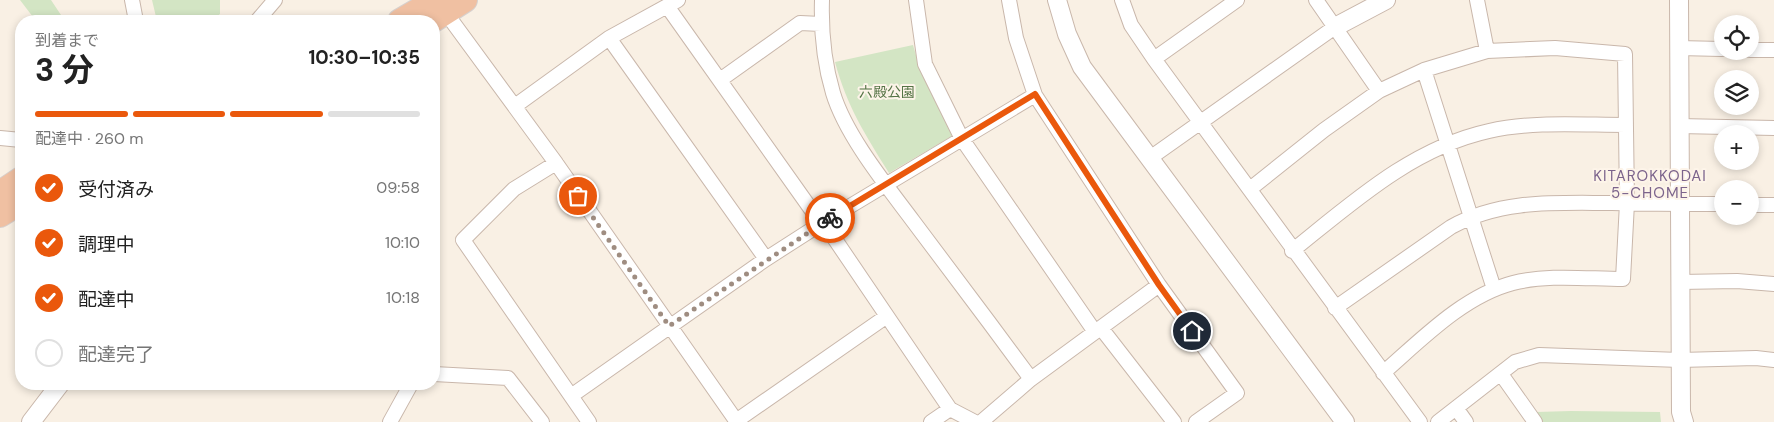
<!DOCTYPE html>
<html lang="ja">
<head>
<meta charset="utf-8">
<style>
  body { margin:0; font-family:"DM Sans","Noto Sans JP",sans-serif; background:#f2f2f2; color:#222; height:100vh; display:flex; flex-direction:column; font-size:19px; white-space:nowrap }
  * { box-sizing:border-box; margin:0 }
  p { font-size:16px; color:#767676 }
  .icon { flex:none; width:28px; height:28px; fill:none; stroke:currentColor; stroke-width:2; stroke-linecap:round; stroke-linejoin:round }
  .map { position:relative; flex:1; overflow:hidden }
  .panel { position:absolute; left:15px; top:15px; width:425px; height:375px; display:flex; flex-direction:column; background:#fff; border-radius:20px; box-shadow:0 2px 8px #0003 }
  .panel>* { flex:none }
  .buttons { position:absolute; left:1714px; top:15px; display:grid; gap:10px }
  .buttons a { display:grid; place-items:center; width:45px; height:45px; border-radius:50%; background:#fff; box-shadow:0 2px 8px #0003; font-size:25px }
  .pin { position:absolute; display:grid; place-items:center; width:42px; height:42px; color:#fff; margin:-21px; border:2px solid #fff; border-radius:50%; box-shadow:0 1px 5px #0007 }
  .courier { position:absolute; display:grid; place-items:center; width:50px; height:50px; margin:-25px; border:4px solid #ea580c; border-radius:50%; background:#fff; color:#222; box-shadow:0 1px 6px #0007 }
  .summary em { font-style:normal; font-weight:700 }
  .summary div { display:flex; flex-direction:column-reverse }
  .summary { display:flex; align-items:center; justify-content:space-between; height:85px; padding:0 20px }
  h1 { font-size:32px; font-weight:700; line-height:38px }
  .bar { display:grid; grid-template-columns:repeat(4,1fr); gap:8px 5px; align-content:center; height:60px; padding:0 20px }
  .bar i { height:6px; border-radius:4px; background:#e0e0e0 }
  .bar .selected { background:#ea580c }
  .bar p { grid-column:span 4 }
  ol { padding:0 20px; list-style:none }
  li { display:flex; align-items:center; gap:15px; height:55px }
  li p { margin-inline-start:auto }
  li .icon { padding:5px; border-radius:50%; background:#ea580c; color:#fff; stroke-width:4 }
  li:last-child { color:#767676 }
  li i { width:28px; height:28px; border:2px solid #e0e0e0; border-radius:50% }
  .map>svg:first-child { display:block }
  .green { fill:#d3e5c4 }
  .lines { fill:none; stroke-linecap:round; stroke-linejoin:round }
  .minor-casing { stroke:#c9b7ab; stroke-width:16 }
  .tertiary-casing { stroke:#c9b7ab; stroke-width:20 }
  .trunk-casing { stroke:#d7d0cd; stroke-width:26 }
  .minor { stroke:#fff; stroke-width:14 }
  .tertiary { stroke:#fff; stroke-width:18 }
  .trunk { stroke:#f0c0a2; stroke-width:24 }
  .done { stroke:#9f8d81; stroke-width:5; stroke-dasharray:0 9 }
  .route { stroke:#ea580c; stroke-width:6 }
  .labels { text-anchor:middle; stroke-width:4; stroke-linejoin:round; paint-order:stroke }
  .park-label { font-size:14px; fill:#557446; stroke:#fdf4e9 }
  .neighbourhood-label { font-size:15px; letter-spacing:1px; fill:#7c648c; stroke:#fdf4e9 }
</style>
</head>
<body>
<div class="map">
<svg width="1774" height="422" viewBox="0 0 1774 422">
  <rect width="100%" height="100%" fill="#f9f0e4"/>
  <path class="green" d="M20,0h31l14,21h-29z
    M152,0h68v14l-9,7h-54z
    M913,45l7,24 32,67 -63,37c-24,-39 -42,-66 -54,-111z
    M1571,411l89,1 1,10h-118l-7,-10z"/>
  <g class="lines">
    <g class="minor-casing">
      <path id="minor" d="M132,0l4,21
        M822,0c-1,32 2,63 11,93 13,43 54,93 80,128 40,53 79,105 118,158
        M916,0l9,64 37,75 133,193
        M1122,0l9,25 23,34 266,363
        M1316,0l63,91
        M1477,0l10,51
        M667,6l146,206 17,20 120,177 25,13
        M446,13l110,150 181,259
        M257,21l18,-21
        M609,38l157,221
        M1678,48l44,1
        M1750,50h24
        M1154,59l83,-59
        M1424,70l70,219
        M720,80l80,-57 21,1
        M515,106l94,-68 69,-38
        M1679,126l95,2
        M0,138l21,2
        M1150,158l185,-131
        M556,163l-42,26 -51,51 126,182
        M1250,189l74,-59 55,-39 45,-21 63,-19 68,-3 70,6 2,149 -4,76c-35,0 -75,-5 -110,4 -50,13 -92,57 -130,90
        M1750,205h24
        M1292,251c60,-48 120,-103 197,-120 44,-10 92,-6 137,-6
        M1680,282l57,-1 37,3
        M1159,285l78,108 -41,29
        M1335,308l116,-81c50,-28 105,-24 161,-24 37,1 74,1 110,1
        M1101,328l73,94
        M434,374l74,4 34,44
        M1501,374l34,48
        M571,396l195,-137 56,-36 213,-128
        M1456,408l10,14
        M736,421l151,-105
        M390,422l21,-38
        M931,422l19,-13
        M981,422l50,-43 128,-94 -124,-190 -19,-57 -7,-38
        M1438,422l77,-60 24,-7 141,5 76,-2 18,2"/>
    </g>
    <g class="tertiary-casing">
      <path id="tertiary" d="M1057,0l10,34 15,33 263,355
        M1679,0l2,412 3,10
        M1335,27l51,-27
        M31,422l29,-38"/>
    </g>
    <g class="trunk-casing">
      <path id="trunk" d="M400,21l36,-21
        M432,21l33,-21
        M0,193l21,-14
        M0,215l21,-13"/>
    </g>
    <use href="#minor" class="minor"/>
    <use href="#tertiary" class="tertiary"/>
    <use href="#trunk" class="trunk"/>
  </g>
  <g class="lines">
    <path class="done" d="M578,196l91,130 161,-108"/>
    <path class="route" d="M830,218l205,-124 124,191 33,46"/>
  </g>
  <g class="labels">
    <g class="park-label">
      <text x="887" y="97">六殿公園</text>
    </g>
    <g class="neighbourhood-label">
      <text x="1650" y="181">KITAROKKODAI<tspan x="1650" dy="17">5-CHOME</tspan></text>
    </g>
  </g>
</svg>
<div class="buttons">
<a><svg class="icon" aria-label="locate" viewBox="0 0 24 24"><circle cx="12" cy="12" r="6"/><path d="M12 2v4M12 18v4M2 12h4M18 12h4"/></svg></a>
<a><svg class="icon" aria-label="layers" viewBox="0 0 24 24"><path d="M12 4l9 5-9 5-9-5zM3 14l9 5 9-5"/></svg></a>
<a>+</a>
<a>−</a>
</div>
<div class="pin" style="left:578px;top:196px;background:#ea580c"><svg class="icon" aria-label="bag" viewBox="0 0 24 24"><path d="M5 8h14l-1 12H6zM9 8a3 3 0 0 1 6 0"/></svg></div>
<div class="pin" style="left:1192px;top:331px;background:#1f2937"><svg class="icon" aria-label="home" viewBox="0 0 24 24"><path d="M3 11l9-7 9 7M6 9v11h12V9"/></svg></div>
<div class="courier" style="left:830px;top:218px"><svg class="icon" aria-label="bike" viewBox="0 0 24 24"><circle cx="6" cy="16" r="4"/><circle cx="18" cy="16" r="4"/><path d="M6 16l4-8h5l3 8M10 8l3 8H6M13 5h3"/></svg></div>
<section class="panel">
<div class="summary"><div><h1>3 分</h1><p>到着まで</p></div><em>10:30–10:35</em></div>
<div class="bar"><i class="selected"></i><i class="selected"></i><i class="selected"></i><i></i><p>配達中 · 260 m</p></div>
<ol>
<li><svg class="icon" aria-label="check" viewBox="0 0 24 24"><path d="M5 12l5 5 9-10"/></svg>受付済み<p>09:58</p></li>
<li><svg class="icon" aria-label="check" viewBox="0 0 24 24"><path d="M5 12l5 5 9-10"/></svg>調理中<p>10:10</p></li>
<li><svg class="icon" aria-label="check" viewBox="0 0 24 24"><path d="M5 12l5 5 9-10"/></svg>配達中<p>10:18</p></li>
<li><i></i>配達完了</li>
</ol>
</section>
</div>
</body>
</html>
